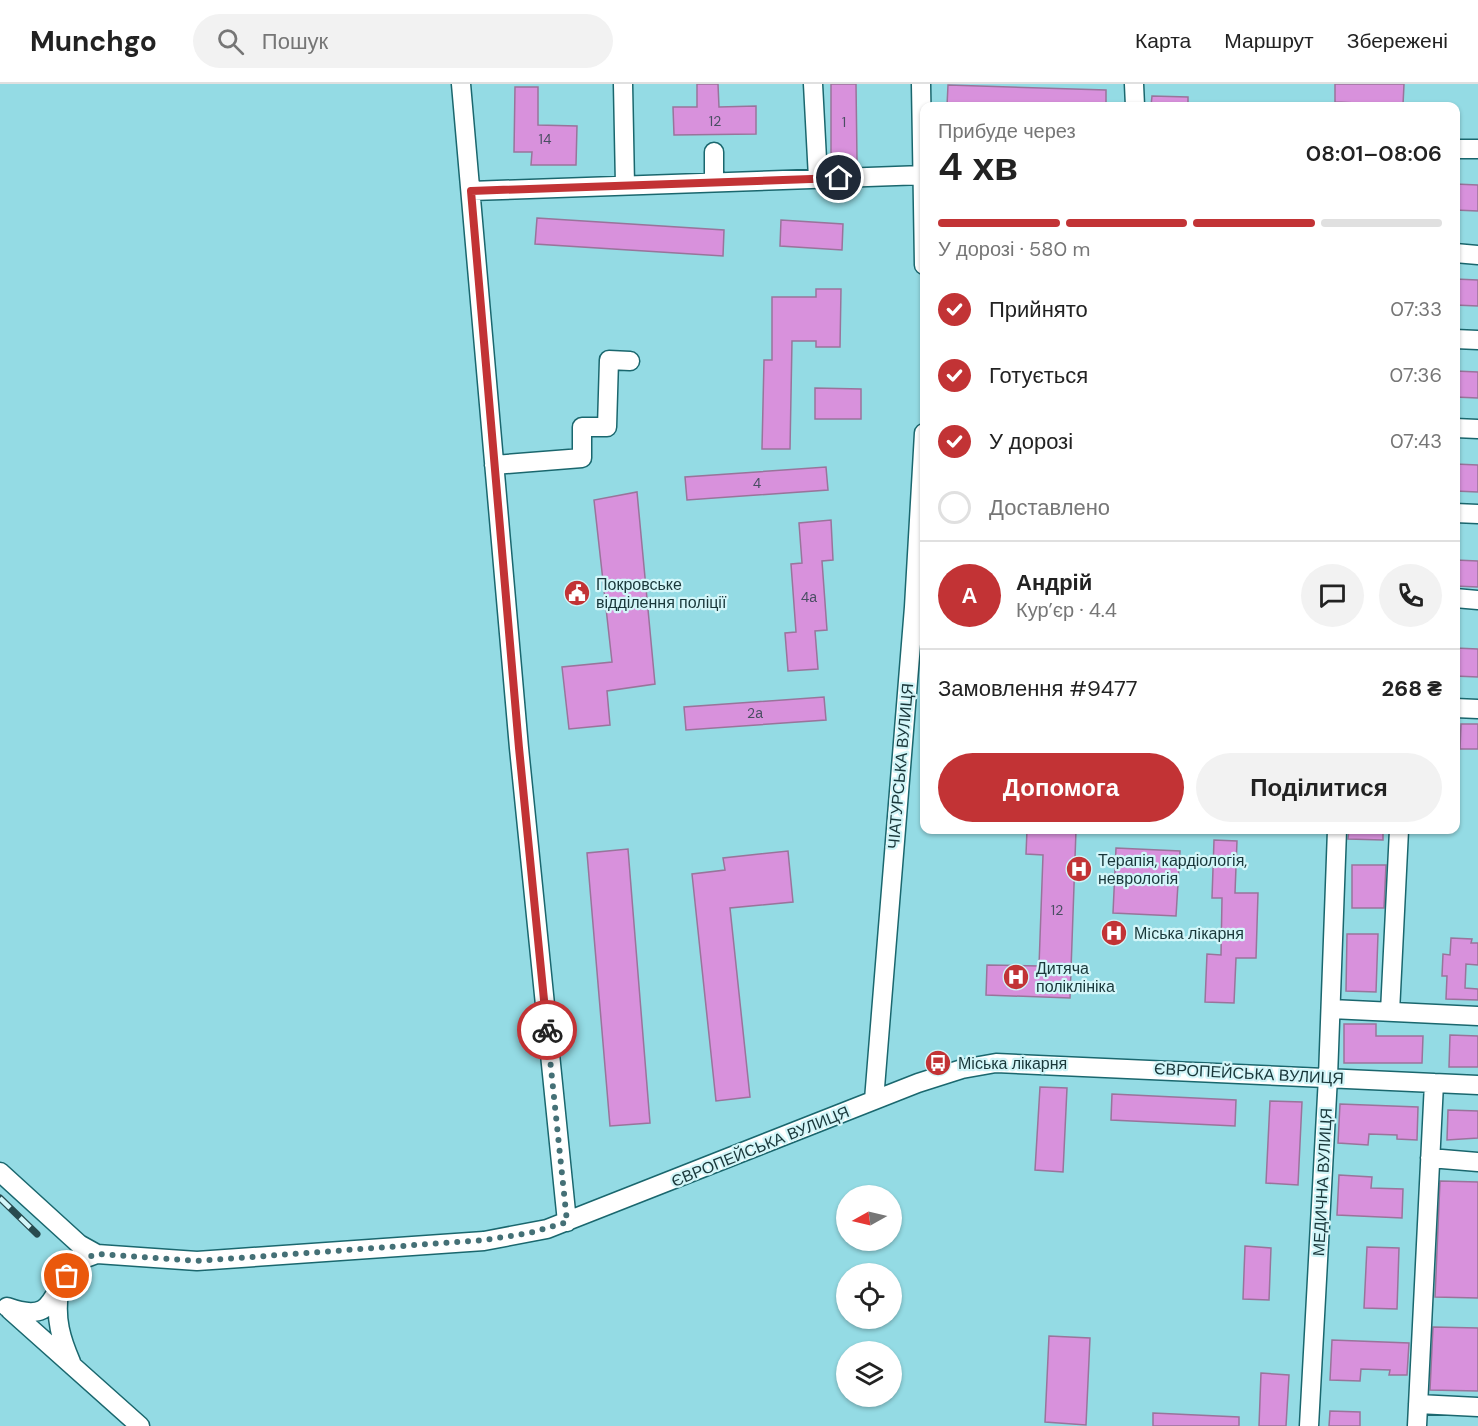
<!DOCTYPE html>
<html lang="uk">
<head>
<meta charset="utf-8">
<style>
  body { margin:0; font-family:"DM Sans",sans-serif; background:#f2f2f2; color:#222; height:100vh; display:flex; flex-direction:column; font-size:22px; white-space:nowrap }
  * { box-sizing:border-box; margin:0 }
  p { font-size:20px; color:#767676 }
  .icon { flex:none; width:33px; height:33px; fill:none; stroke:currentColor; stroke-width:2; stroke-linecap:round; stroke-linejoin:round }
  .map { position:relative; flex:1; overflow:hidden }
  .panel { position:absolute; left:920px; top:18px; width:540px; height:732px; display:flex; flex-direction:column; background:#fff; border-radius:12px; box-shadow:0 2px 4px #0004 }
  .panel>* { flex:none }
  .needle { width:39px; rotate:262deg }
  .controls { position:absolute; left:836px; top:1101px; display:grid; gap:12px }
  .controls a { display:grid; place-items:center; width:66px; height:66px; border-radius:50%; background:#fff; box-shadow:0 2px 4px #0004; font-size:30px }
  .pin { position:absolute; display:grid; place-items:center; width:51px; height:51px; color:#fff; margin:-26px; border:3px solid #fff; border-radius:50%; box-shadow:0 2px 6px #0007 }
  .courier { position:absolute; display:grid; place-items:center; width:60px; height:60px; margin:-30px; border:4px solid #c23335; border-radius:50%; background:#fff; color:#222; box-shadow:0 2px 8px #0007 }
  .headline em { font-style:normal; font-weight:600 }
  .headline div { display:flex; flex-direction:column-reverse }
  .headline { display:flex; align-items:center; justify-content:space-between; height:102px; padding:0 18px }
  h1 { font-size:39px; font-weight:600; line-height:45px }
  .bar { display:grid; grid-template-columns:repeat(4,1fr); gap:9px 6px; align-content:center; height:72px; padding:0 18px }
  .bar i { height:8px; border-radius:4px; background:#e0e0e0 }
  .bar .current { background:#c23335 }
  .bar p { grid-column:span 4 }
  .line { display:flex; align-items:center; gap:15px; padding:0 18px; border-top:2px solid #e0e0e0 }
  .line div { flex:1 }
  .round { display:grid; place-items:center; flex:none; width:63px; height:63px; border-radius:32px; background:#f2f2f2 }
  ol { padding:0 18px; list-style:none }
  li { display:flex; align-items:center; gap:18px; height:66px }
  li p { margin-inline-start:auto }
  li .icon { padding:6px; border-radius:50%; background:#c23335; color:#fff; stroke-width:4 }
  li:last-child { color:#767676 }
  li i { width:33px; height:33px; border:3px solid #e0e0e0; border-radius:50% }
  .button { display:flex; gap:12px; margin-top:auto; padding:12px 18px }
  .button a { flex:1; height:69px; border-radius:36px; background:#c23335; color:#fff; font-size:24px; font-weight:600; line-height:69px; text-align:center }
  .button a+a { background:#f2f2f2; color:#222 }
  header { display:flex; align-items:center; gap:36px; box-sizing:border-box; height:84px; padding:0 30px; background:#fff; border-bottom:2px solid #e0e0e0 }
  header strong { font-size:28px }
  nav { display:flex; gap:33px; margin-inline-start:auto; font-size:21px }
  .search { width:420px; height:54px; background:#f2f2f2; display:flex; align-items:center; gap:15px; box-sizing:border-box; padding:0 21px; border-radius:33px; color:#767676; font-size:22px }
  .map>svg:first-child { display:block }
  .building { fill:#d891dc; stroke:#99749b; stroke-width:1.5 }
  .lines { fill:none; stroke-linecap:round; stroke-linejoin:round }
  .minor-casing { stroke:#1a676e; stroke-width:21 }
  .minor { stroke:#fff; stroke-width:18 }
  .rail-casing { stroke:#284b4f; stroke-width:7 }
  .rail { stroke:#d3f6f9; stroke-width:4.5; stroke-dasharray:14; stroke-linecap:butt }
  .done { stroke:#447076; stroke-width:6; stroke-dasharray:0 10.8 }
  .route { stroke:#c23335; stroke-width:8 }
  .labels { text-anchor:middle; stroke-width:4.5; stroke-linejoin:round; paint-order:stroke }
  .number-label { font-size:14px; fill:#494e62 }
  .poi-label { font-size:16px; fill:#19373a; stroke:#d3f6f9; text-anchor:start }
  .street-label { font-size:16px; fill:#19373a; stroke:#d3f6f9 }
</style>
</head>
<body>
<header>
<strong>Munchgo</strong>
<div class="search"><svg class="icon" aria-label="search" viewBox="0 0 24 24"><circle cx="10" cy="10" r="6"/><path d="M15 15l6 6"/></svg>Пошук</div>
<nav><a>Карта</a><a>Маршрут</a><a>Збережені</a></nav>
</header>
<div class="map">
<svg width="1478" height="1342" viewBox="0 0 1478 1342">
  <rect width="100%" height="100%" fill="#94dbe4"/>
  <path class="building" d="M697,0h21l1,23 37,-1v28l-82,1 -1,-28h24z
    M831,0h25l1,76h-26z
    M1335,0h69l-1,21 -68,-3z
    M948,1l158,5v16h-159z
    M515,3h23v38l39,1 -1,39h-45l1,-13h-18z
    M1152,12l36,1v9h-37z
    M1455,100l23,1v26l-23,-1z
    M537,134l187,12 -1,26 -188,-12z
    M781,136l62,4 -1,26 -62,-4z
    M1455,195l23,1v26l-23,-1z
    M816,205h25l-1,58h-24v-6h-24l-2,108h-28l2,-89h8v-63h44z
    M1455,287l23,1v26l-23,-1z
    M815,304l46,1v30h-46z
    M1455,380l23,1v27l-23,-1z
    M826,383l2,23 -141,10 -2,-23z
    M637,408l18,192 -48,7 3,34 -41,4 -7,-62 50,-5 -18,-162z
    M831,436l2,40 -11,1 5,69 -12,1 3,38 -30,2 -3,-38 11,-1 -5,-68 11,-1 -3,-40z
    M1455,476l23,1v26l-23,-1z
    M1455,564l23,1v28l-23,-1z
    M824,613l2,23 -140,10 -2,-23z
    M1461,640h17v25h-18z
    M1027,746h49l-6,168 -84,-3 1,-30 52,1 4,-111 -17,-1z
    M1349,746h34v10l-35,-1z
    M1214,756l23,1 -2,52h23l-2,65h-20l-2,45 -29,-1 2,-48 14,1 1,-57h-10z
    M1116,764l64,3 -4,65 -63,-3z
    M628,765l22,274 -40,3 -23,-273z
    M788,767l5,51 -63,6 20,189 -34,4 -24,-227 33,-4 -2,-12z
    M1352,781h34l-2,43h-32z
    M1347,850h31l-2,58 -30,-1z
    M1451,854l21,1 -1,4h7v22l-12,-1 -1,24 13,1v11l-32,-1 1,-23h-5l1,-22 7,1z
    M1344,940h32v12h47l-1,27h-78z
    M1450,951l28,1v31h-29z
    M1040,1003l27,1 -4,84 -28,-2z
    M1112,1010l124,6 -1,26 -124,-6z
    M1270,1017l32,1 -4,83 -32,-2z
    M1340,1020l78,3 -1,33 -20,-1v-4l-28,-1 -1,11 -30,-2z
    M1448,1026l30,1v27l-31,2z
    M1339,1091l33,2 -1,11 32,1 -1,29 -65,-3z
    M1440,1097l38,1v116l-43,-1z
    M1245,1162l26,2 -2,52 -26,-1z
    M1367,1163l32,1 -2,61 -33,-1z
    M1433,1243l45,1v63l-48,-1z
    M1049,1252l41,2 -4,87 -41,-3z
    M1332,1256l77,3 -2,32h-18l1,-5 -29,-1 -1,12 -30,-1z
    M1261,1289l28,2 -3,51h-27z
    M1330,1327l30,1v14h-31z
    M1153,1329l86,4v9h-86z"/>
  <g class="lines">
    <g class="minor-casing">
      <path id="minor" d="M461,0l58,664 48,474
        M623,0l2,101
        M813,0l5,94
        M921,0l3,181
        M1134,0l1,22
        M1455,65h23
        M714,68v30
        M471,107l453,-16
        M1455,169l23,2
        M1455,255l23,1
        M1455,344l23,1
        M494,381l88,-7v-31h25l2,-67 21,1
        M1455,429l23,1
        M1455,514l23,2
        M1455,624l23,1
        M1331,925l147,7
        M1390,928l9,-182
        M874,1016l40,-493 10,-174
        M1430,1074l48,4
        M0,1088l79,72 18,10
        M59,1209c-4,26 2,46 12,69
        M7,1223c48,17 42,-11 65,-40 7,-8 16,-10 25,-13l100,7 287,-20 63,-12 371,-146 44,-14 34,-6 482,22
        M10,1226l130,116
        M1418,1320l60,3
        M1309,1342l19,-349 9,-247
        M1417,1342l17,-343"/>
    </g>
    <use href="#minor" class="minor"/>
    <g class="rail-casing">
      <path id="rail" d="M0,1114l37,36"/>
    </g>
    <use href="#rail" class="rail"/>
  </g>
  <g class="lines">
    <path class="done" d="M67,1192l15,-17 16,-5 99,7 287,-21 46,-7 37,-11 -20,-192"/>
    <path class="route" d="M547,946l-28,-282 -48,-557 368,-13"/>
  </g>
  <defs>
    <g id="civic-disc" transform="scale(1.35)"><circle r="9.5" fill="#c23335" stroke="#d3f6f9"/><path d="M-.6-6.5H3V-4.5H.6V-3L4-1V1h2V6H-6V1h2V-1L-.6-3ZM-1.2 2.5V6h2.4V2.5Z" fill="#fff"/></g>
    <g id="hospital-disc" transform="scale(1.35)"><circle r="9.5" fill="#c23335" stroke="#d3f6f9"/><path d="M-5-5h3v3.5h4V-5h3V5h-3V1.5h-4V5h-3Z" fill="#fff"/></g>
    <g id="bus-disc" transform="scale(1.35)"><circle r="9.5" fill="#c23335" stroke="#d3f6f9"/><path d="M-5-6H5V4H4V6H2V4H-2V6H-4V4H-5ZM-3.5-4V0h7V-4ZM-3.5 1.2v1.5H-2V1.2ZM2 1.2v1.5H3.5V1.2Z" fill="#fff"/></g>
  </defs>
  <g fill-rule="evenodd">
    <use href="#civic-disc" x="577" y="509"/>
    <use href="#hospital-disc" x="1079" y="785"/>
    <use href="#hospital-disc" x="1114" y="849"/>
    <use href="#hospital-disc" x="1016" y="893"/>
    <use href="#bus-disc" x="938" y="979"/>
  </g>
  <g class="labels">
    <g class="number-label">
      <text x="715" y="42">12</text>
      <text x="844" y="43">1</text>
      <text x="545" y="60">14</text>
      <text x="757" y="404">4</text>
      <text x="809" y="518">4а</text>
      <text x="755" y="634">2а</text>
      <text x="1057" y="831">12</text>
    </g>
    <g class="poi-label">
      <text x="596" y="506">Покровське<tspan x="596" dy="18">відділення поліції</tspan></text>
      <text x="1098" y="782">Терапія, кардіологія,<tspan x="1098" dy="18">неврологія</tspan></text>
      <text x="1134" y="855">Мiська лiкарня</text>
      <text x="1036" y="890">Дитяча<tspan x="1036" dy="18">поліклініка</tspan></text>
      <text x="958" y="985">Міська лікарня</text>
    </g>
    <g class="street-label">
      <text transform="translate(900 682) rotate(-85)" y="6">ЧІАТУРСЬКА ВУЛИЦЯ</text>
      <text transform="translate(1249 989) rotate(3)" y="6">ЄВРОПЕЙСЬКА ВУЛИЦЯ</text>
      <text transform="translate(760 1062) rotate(-22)" y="6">ЄВРОПЕЙСЬКА ВУЛИЦЯ</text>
      <text transform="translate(1322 1098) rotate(-87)" y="6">МЕДИЧНА ВУЛИЦЯ</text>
    </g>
  </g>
</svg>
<div class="controls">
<a><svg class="needle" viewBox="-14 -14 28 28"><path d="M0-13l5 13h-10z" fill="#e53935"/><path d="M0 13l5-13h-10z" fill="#767676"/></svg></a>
<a><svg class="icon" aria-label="locate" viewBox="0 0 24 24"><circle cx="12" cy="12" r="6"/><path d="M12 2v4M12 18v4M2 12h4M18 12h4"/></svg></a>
<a><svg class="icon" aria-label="layers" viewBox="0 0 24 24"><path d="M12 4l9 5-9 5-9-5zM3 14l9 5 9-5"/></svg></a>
</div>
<div class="pin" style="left:67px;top:1192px;background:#ea580c"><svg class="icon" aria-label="bag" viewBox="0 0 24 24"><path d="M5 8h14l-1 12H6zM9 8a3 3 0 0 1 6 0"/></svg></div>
<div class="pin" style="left:839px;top:94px;background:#1f2937"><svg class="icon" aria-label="home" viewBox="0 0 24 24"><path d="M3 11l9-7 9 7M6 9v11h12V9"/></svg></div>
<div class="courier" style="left:547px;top:946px"><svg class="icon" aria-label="bike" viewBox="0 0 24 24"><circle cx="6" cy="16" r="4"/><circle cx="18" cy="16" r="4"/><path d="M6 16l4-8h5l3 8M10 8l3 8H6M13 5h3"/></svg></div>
<section class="panel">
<div class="headline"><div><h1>4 хв</h1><p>Прибуде через</p></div><em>08:01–08:06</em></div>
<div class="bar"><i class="current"></i><i class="current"></i><i class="current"></i><i></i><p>У дорозі · 580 m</p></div>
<ol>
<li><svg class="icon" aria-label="check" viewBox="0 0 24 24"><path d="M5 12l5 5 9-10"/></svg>Прийнято<p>07:33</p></li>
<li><svg class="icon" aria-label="check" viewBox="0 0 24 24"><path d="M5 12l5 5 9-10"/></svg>Готується<p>07:36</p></li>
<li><svg class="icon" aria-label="check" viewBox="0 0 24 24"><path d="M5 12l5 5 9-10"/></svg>У дорозі<p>07:43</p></li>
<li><i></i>Доставлено</li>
</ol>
<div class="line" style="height:108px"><b class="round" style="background:#c23335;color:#fff">А</b><div><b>Андрій</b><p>Кур’єр · 4.4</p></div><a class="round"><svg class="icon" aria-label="chat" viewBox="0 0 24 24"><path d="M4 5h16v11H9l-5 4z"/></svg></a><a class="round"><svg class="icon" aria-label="phone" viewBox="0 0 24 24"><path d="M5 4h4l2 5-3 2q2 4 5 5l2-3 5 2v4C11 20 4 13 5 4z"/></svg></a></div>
<div class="line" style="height:78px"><div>Замовлення #9477</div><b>268 ₴</b></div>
<div class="button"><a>Допомога</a><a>Поділитися</a></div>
</section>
</div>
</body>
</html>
